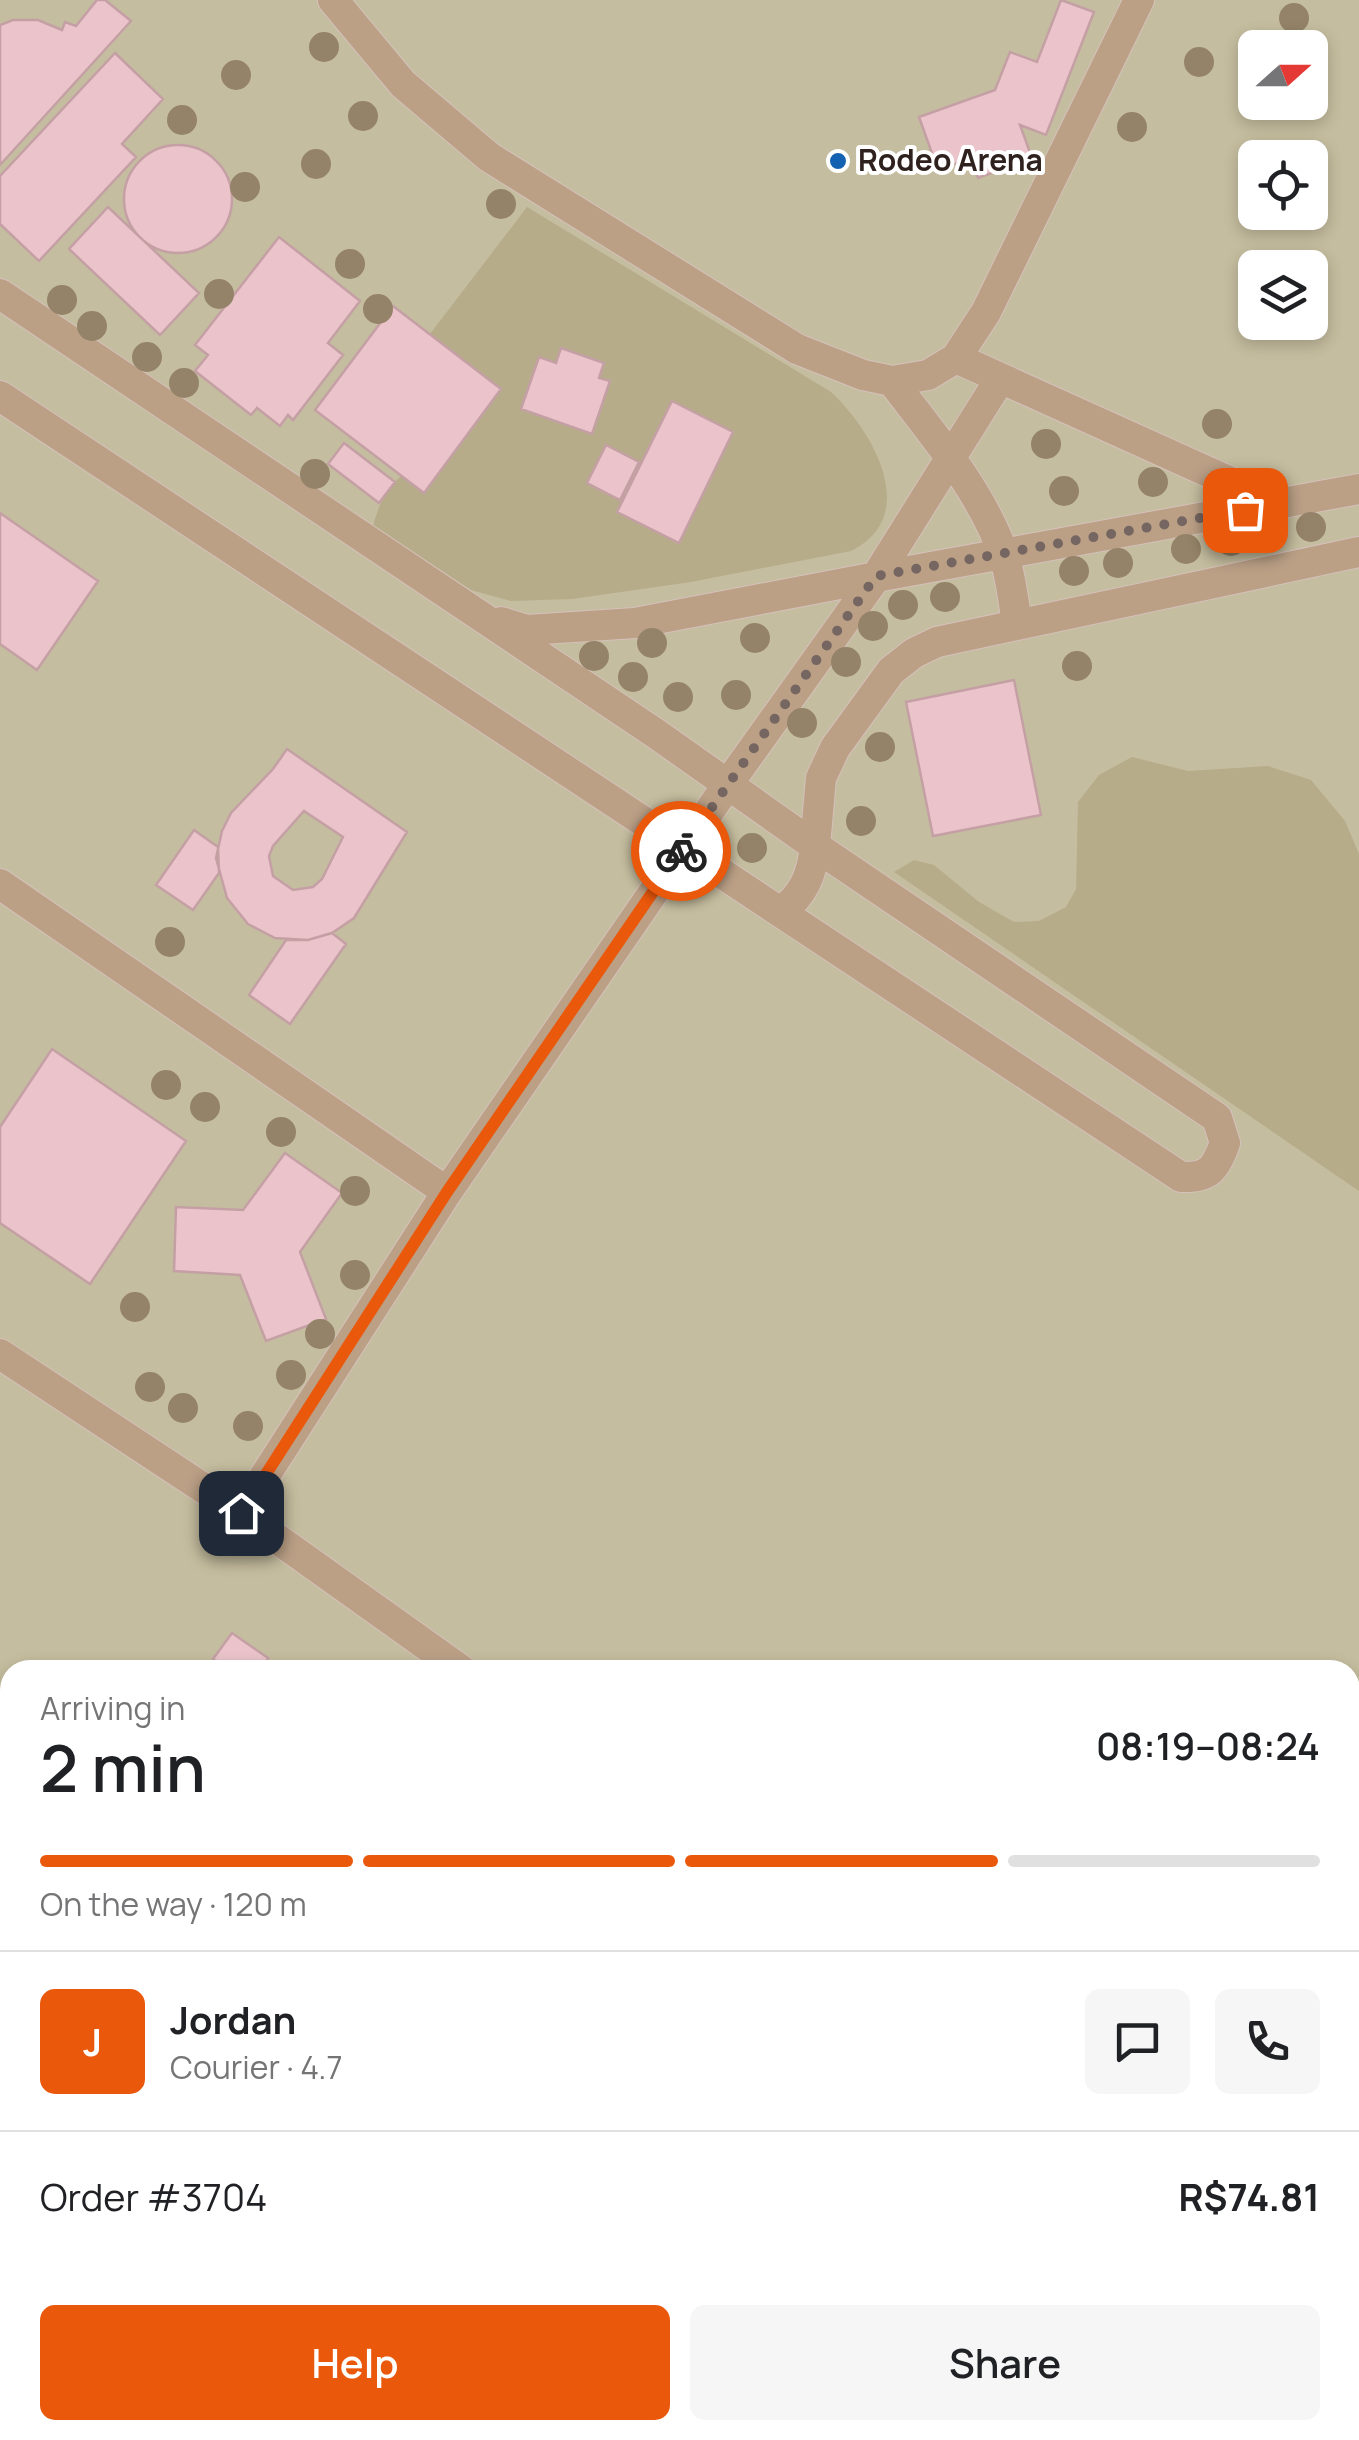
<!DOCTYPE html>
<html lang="en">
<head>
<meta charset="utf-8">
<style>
  body { margin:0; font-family:Manrope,sans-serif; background:#f6f6f6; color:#202124; height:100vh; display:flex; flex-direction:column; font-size:38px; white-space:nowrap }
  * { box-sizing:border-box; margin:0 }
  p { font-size:32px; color:#757577 }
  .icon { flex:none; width:55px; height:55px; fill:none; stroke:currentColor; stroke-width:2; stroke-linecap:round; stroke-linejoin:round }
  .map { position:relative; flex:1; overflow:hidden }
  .details { position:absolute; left:0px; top:1660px; width:1360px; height:780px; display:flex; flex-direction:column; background:#fff; border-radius:30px 30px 0 0; box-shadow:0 5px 15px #0003 }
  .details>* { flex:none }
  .needle { width:65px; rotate:69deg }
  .buttons { position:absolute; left:1238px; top:30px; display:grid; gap:20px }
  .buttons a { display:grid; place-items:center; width:90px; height:90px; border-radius:15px; background:#fff; box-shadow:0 5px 15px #0003; font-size:50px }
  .pin { position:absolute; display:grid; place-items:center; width:85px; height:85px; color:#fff; margin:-42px; border-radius:20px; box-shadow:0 5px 15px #0006 }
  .courier { position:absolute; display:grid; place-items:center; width:100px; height:100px; margin:-50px; border:8px solid #ea580c; border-radius:50%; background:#fff; color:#222; box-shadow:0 2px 12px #0007 }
  .head em { font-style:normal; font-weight:600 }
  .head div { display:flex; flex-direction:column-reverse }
  .head { display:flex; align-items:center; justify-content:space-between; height:170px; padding:0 40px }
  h1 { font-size:65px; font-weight:600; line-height:75px }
  .bar { display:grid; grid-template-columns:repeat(4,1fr); gap:15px 10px; align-content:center; height:120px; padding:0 40px }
  .bar i { height:12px; border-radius:8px; background:#e0e0e0 }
  .bar .selected { background:#ea580c }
  .bar p { grid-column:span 4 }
  .line { display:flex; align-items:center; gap:25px; padding:0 40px; border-top:2px solid #e0e0e0 }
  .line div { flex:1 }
  .round { display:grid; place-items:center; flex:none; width:105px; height:105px; border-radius:15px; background:#f6f6f6 }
  .button { display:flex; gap:20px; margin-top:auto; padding:20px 40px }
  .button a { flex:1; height:115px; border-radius:15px; background:#ea580c; color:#fff; font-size:40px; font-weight:600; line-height:115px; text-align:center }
  .button a+a { background:#f6f6f6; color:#202124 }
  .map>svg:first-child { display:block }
  .green { fill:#c5bd9f; fill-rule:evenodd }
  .forest { fill:#b6ac8a; fill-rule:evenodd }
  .building { fill:#eac4ca; stroke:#c4a0a5; stroke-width:2.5; fill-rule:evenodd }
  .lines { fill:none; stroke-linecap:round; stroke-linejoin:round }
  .minor-casing { stroke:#d5c1bb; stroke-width:32 }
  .minor { stroke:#bba086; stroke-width:30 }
  .tree { fill:#948368 }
  .done { stroke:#766661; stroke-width:10; stroke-dasharray:0 18 }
  .route { stroke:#ea580c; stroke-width:12 }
  .poi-dot { fill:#1462b1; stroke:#fff; stroke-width:4 }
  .labels { text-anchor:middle; stroke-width:8; stroke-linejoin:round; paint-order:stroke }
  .poi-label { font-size:30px; font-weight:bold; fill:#2f221e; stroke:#fff; text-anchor:start }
</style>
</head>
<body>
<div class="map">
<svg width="1359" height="2440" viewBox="0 0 1359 2440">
  <rect width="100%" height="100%" fill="#fae4de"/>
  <path class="green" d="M0,0h1359v2440h-411l-16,-10h418v-760h-1340v157l-10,-6zM1255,48h55v54h-55zM1255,158h55v54h-55zM1255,268h55v54h-55z"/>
  <path class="forest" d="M527,207l304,185c42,39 91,124 20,159l-160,31 -119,17 -61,2 -40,-11 -98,-63c5,-21 12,-36 28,-51l23,17 77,-104 -71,-55zM539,358l17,5h48l-5,15 10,3 -17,52 -71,-24zM672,402l61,31 -54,109zM606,446l33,17 -19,37 -33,-17z
    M1132,757l56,14 80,-5 43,14 34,41 14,33v337l-465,-319 20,-12 20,5 45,37 35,20 25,-1 27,-14 10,-18 2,-87 21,-27z
    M0,1821l10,6v603h922l16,10h-948z"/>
  <path class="building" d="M97,0h8l26,21 -131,144v-140l13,-5h25l24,10 3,-8 11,4z
    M1061,0l33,12 -48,123 -26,-10 12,33 -54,20 -7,-20 -33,12 -19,-53 76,-27 15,-38 27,10z
    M115,53l48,46 -41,45 14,13 -97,104 -39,-37v-48z
    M124 199a54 54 0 1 1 108 0a54 54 0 1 1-108 0Z
    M108,207l91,86 -39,42 -91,-86z
    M279,237l81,64 -32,42 15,12 -50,65 -5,-5 -8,11 -23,-18 -6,7 -56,-44 13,-16 -13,-10z
    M393,306l108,83 -77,104 -109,-83z
    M561,348l43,15 -5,15 11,3 -18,53 -71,-25 18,-52 17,6z
    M672,401l61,31 -54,111 -62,-31z
    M344,443l51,39 -16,21 -51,-39z
    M606,445l33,17 -19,38 -33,-17z
    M0,513l98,68 -61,89 -37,-26z
    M1014,680l27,135 -108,21 -27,-134z
    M287,749l120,83 -53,86 -22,15 -24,7 -33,-2 -27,-14 -21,-26 -11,-40 6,-27 9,-18 42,-44zM304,811l39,26 -21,42 -9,8 -20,3 -20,-14 -4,-20 4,-10z
    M194,830l24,17 1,26 -26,37 -37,-25z
    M332,933l14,11 -56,80 -41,-29 37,-55h22z
    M52,1049l134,92 -96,143 -90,-61v-96z
    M285,1153l57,40 -42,59 26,67 -60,22 -26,-66 -66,-4 2,-64 67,3z
    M232,1633l36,25 -8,12h-32l-15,-11z"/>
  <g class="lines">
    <g class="minor-casing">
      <path id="minor" d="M333,0l70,84 86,73 308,192 66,26 29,6 36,-6 28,-17 30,-46 153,-312
        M0,294l655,439 160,113c-3,29 -11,48 -34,66
        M956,358l323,146
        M892,381c41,54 88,108 111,172 8,22 10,47 14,70
        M0,396l1181,781c29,1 34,-8 44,-34l-8,-25 -402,-272 6,-68 14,-30 56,-77 23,-18 23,-11 422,-90
        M501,622l26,8 108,-7 241,-46 124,-198
        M0,884l447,308
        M0,1354l241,159 206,-321 281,-408 148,-207 483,-88
        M241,1513l220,157"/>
    </g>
    <use href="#minor" class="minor"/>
  </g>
  <g class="tree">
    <circle cx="1294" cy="18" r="15"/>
    <circle cx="324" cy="47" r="15"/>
    <circle cx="1199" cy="62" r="15"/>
    <circle cx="236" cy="75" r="15"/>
    <circle cx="363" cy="116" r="15"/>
    <circle cx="182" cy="120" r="15"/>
    <circle cx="1132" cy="127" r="15"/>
    <circle cx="316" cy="164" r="15"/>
    <circle cx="245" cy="187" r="15"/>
    <circle cx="501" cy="204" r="15"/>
    <circle cx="350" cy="264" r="15"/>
    <circle cx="219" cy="294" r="15"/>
    <circle cx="62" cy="300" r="15"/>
    <circle cx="378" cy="309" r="15"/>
    <circle cx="92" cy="326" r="15"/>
    <circle cx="147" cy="357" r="15"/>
    <circle cx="184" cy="383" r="15"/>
    <circle cx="1217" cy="424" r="15"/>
    <circle cx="1046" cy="444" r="15"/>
    <circle cx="315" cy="474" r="15"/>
    <circle cx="1153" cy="482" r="15"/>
    <circle cx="1064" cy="491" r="15"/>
    <circle cx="1311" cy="527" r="15"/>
    <circle cx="1271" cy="533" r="15"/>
    <circle cx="1231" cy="541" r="15"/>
    <circle cx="1186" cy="549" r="15"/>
    <circle cx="1118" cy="563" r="15"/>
    <circle cx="1074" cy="571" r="15"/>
    <circle cx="945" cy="597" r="15"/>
    <circle cx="903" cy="605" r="15"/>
    <circle cx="873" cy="626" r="15"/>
    <circle cx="755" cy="638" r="15"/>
    <circle cx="652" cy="643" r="15"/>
    <circle cx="594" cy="656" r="15"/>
    <circle cx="846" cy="662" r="15"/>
    <circle cx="1077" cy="666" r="15"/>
    <circle cx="633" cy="677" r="15"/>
    <circle cx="736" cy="695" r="15"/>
    <circle cx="678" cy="697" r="15"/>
    <circle cx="802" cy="723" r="15"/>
    <circle cx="880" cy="747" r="15"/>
    <circle cx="861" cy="821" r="15"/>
    <circle cx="752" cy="848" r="15"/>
    <circle cx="170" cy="942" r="15"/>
    <circle cx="166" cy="1085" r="15"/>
    <circle cx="205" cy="1107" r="15"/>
    <circle cx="281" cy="1132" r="15"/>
    <circle cx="355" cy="1191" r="15"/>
    <circle cx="355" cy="1275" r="15"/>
    <circle cx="135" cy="1307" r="15"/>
    <circle cx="320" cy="1334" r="15"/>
    <circle cx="291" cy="1375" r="15"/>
    <circle cx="150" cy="1387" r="15"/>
    <circle cx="183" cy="1408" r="15"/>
    <circle cx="248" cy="1426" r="15"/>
  </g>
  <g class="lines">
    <path class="done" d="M681,851l195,-275 369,-66"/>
    <path class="route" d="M241,1513l206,-321 234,-341"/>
  </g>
  <circle class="poi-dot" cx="838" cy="161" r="10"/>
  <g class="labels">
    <g class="poi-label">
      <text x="858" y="171">Rodeo Arena</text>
    </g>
  </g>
</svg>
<div class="buttons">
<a><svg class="needle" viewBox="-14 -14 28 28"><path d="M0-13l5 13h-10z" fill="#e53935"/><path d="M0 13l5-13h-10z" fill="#757577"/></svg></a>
<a><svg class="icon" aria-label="locate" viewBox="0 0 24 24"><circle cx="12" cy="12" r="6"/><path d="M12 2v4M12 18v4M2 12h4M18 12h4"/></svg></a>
<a><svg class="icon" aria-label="layers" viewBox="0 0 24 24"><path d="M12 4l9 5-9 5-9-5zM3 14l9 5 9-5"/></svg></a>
</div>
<div class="pin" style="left:1245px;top:510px;background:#ea580c"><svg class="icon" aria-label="bag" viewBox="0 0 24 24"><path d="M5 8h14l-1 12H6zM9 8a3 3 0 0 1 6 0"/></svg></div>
<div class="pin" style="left:241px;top:1513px;background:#1f2937"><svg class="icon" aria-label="home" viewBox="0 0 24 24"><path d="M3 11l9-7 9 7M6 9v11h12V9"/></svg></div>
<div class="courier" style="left:681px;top:851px"><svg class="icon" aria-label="bike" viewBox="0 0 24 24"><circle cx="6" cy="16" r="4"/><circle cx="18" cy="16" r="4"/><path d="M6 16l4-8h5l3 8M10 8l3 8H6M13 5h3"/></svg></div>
<section class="details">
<div class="head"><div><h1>2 min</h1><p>Arriving in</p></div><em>08:19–08:24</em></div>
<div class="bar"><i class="selected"></i><i class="selected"></i><i class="selected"></i><i></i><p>On the way · 120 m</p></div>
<div class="line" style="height:180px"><b class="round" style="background:#ea580c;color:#fff">J</b><div><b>Jordan</b><p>Courier · 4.7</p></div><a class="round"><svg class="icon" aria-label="chat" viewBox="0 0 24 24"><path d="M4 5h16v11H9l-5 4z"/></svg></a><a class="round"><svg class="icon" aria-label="phone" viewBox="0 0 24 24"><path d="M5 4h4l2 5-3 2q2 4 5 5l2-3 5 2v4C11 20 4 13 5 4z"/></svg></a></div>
<div class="line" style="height:130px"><div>Order #3704</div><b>R$74.81</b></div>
<div class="button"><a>Help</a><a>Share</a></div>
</section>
</div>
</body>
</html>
